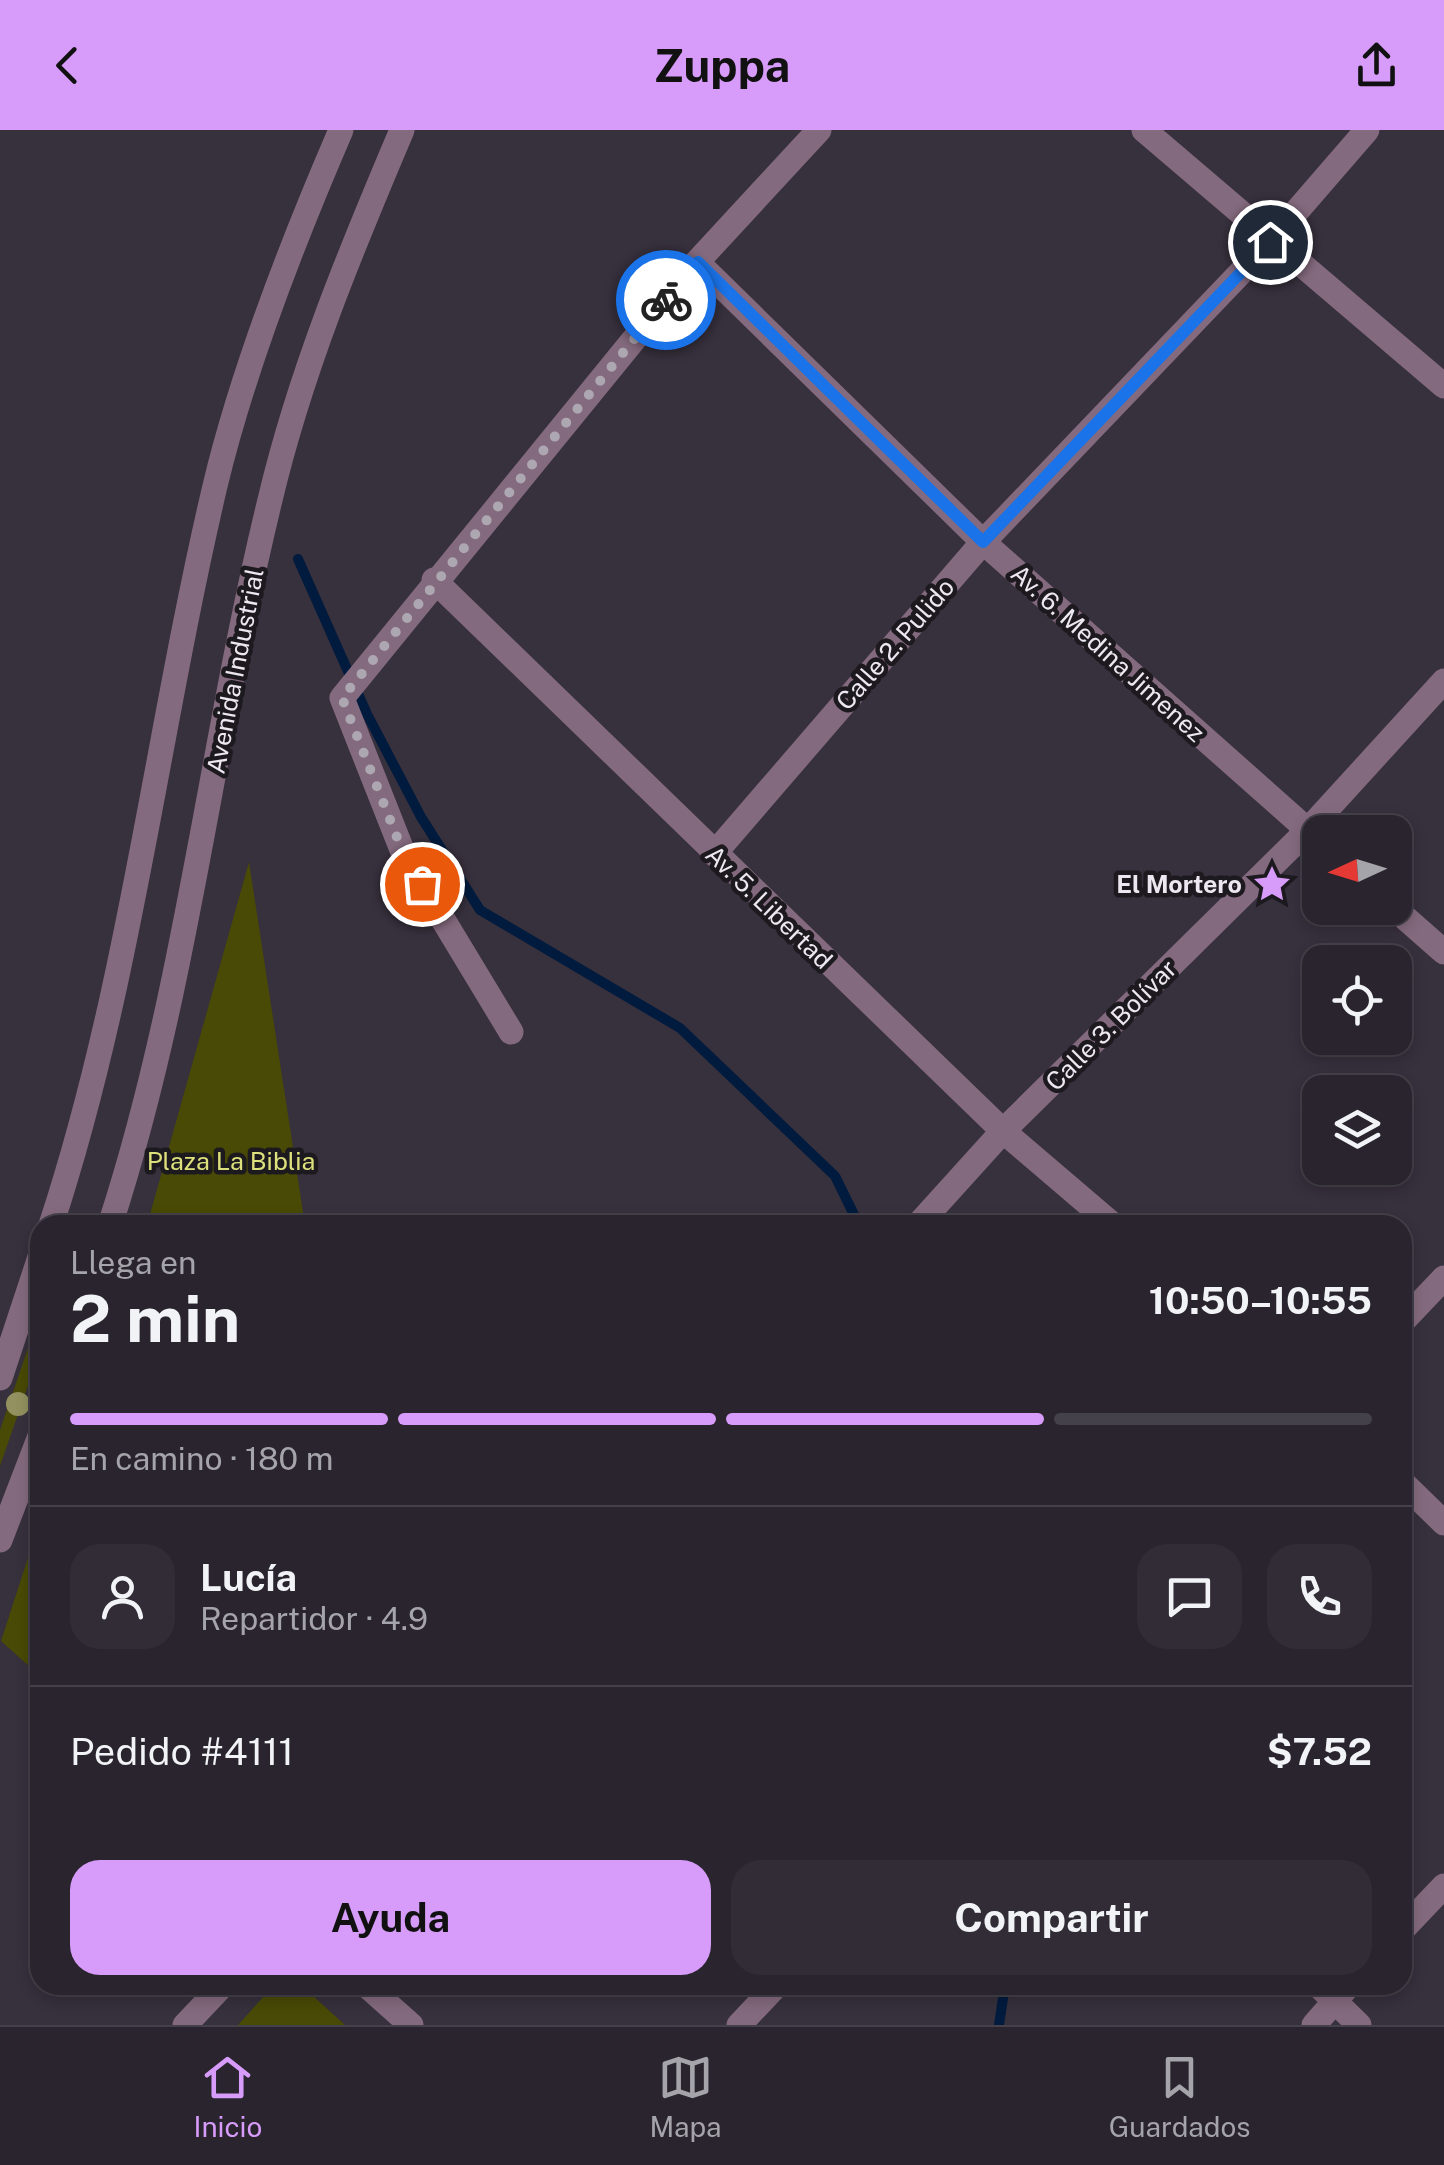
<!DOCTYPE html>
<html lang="es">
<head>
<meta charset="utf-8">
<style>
  body { margin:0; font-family:"Public Sans",sans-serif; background:#312c36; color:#f1f3f6; height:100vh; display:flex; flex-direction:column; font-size:38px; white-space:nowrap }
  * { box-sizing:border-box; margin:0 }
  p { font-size:32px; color:#a5a4aa }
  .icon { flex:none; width:55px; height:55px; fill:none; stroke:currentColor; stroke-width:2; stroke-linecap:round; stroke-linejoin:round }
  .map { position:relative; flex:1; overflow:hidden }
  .side { position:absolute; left:30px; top:1085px; width:1382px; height:780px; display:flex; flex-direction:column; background:#29242e; border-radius:30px; box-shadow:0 5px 15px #0003,0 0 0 2px #45414a }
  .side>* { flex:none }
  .needle { width:65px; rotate:266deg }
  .fabs { position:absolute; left:1302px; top:685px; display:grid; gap:20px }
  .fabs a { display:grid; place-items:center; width:110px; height:110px; border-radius:20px; background:#29242e; box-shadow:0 5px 15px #0003,0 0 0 2px #45414a; font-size:50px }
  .pin { position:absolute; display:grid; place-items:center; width:85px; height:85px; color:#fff; margin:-42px; border:5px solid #fff; border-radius:50%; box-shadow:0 2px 10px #0007 }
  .courier { position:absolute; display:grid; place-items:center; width:100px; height:100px; margin:-50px; border:8px solid #1a73e8; border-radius:50%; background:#fff; color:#222; box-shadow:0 2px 12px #0007 }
  .summary em { font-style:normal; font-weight:700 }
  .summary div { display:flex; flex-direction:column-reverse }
  .summary { display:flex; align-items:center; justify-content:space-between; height:170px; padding:0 40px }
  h1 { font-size:65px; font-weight:700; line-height:75px }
  .bar { display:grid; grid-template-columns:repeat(4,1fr); gap:15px 10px; align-content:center; height:120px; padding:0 40px }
  .bar i { height:12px; border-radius:8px; background:#45414a }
  .bar .on { background:#d79bf9 }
  .bar p { grid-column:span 4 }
  .line { display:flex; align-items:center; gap:25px; padding:0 40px; border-top:2px solid #45414a }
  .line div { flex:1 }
  .round { display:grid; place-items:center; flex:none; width:105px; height:105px; border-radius:30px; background:#312c36 }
  .primary-button { display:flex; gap:20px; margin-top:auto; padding:20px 40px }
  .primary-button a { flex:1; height:115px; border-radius:30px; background:#d79bf9; color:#111; font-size:40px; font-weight:700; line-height:115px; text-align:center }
  .primary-button a+a { background:#312c36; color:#f1f3f6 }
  header { display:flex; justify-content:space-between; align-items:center; height:130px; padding:0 40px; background:#d79bf9; color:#111; font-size:45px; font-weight:700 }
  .tabs { display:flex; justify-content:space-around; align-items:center; height:140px; border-top:2px solid #45414a; background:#29242e; font-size:28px; color:#a5a4aa }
  .tabs a { display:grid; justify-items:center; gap:5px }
  .tabs .on { color:#d79bf9 }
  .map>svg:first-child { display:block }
  .green { fill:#494a05 }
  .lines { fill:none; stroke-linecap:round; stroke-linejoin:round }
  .stream { stroke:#001b3e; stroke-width:10 }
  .minor { stroke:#846a7e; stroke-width:25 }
  .tree { fill:#92915f }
  .done { stroke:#ada7b1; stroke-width:10; stroke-dasharray:0 18 }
  .route { stroke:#1a73e8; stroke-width:12 }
  .labels { text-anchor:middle; stroke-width:9; stroke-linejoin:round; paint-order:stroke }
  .street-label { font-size:25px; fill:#ece7f0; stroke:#1c191f }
  .poi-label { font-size:25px; font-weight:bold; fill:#ece7f0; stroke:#1c191f; text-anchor:end }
  .park-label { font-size:25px; fill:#dde17b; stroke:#1c191f }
</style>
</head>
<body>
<header><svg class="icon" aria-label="back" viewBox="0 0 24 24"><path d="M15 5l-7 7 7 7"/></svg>Zuppa<svg class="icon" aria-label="share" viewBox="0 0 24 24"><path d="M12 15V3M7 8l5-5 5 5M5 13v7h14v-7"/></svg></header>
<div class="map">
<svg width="1444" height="1895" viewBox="0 0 1444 1895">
  <rect width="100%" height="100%" fill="#37303d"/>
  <path class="green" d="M249,732l56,363h-158z
    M40,1183v38l-40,115v-36z
    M40,1391v155l-39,-35z
    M274,1855h27l44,40h-107z"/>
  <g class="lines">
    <path class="stream" d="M298,429l69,155 54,103 59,93 200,118 155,148 24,49
      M999,1895l6,-40"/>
    <path class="minor" d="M1144,0l300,256
      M697,132l286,280 337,299
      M434,450l569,551 110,94
      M714,724l269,-312 287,-300 97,-112
      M1394,778l50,44
      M511,902l-107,-177 -62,-157 355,-436 122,-132
      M51,1095c79,-240 106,-493 164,-739 28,-117 78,-245 126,-356
      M110,1095c77,-236 101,-484 160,-725 30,-127 81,-250 132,-370
      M918,1095l85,-94 305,-301 136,-149
      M1402,1192l42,-44
      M0,1248l40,-121
      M1402,1352l42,41
      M0,1410l40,-104
      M1402,1800l42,-44
      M366,1855l45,40
      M1318,1855l41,40
      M185,1895l38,-40
      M739,1895l38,-40
      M1314,1895l35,-40"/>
  </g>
  <circle class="tree" cx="18" cy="1274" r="12"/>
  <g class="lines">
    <path class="done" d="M422,754l-18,-29 -62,-157 324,-398"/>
    <path class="route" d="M666,170l32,-38 285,280 287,-300"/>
  </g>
  <defs>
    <g id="sight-bare" transform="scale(3)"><path d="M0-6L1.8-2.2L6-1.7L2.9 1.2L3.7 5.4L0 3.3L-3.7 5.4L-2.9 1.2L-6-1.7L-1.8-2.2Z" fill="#d79bf9" stroke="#1c191f" stroke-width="2.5" paint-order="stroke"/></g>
  </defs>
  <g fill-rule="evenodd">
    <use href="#sight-bare" x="1272" y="754"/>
  </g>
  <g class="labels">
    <g class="street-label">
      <text transform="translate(895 514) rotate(-49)" y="9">Calle 2. Pulido</text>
      <text transform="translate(1108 523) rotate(42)" y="9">Av. 6. Medina Jimenez</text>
      <text transform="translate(235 541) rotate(-79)" y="9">Avenida Industrial</text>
      <text transform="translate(769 777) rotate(44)" y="9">Av. 5. Libertad</text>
      <text transform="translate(1111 895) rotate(-45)" y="9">Calle 3. Bolívar</text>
    </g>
    <g class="poi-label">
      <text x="1242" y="763">El Mortero</text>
    </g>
    <g class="park-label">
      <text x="231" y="1040">Plaza La Biblia</text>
    </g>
  </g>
</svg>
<div class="fabs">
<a><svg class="needle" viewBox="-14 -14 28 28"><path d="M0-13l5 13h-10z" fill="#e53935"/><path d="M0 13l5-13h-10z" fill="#a5a4aa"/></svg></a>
<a><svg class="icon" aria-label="locate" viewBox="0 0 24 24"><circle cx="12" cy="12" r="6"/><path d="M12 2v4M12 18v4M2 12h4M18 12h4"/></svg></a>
<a><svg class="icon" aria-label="layers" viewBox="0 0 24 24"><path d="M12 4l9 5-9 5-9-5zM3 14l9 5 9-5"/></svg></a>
</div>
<div class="pin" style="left:422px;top:754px;background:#ea580c"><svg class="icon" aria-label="bag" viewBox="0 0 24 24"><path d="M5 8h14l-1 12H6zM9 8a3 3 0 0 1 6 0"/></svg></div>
<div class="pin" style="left:1270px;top:112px;background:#1f2937"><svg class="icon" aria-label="home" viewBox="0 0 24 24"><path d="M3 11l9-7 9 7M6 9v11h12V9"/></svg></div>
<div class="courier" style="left:666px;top:170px"><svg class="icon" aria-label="bike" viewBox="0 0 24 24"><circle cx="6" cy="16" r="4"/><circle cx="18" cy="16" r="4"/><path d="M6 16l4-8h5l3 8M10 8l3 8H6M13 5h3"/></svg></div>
<section class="side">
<div class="summary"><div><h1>2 min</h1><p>Llega en</p></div><em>10:50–10:55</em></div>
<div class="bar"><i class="on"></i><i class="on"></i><i class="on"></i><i></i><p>En camino · 180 m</p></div>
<div class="line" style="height:180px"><a class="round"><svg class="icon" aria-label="person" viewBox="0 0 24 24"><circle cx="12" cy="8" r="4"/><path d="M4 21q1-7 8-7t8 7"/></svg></a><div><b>Lucía</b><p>Repartidor · 4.9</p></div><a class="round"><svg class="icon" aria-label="chat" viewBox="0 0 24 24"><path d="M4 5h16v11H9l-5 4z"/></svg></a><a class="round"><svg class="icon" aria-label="phone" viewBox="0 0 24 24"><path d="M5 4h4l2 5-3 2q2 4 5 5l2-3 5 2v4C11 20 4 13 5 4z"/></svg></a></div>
<div class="line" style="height:130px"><div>Pedido #4111</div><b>$7.52</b></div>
<div class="primary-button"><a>Ayuda</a><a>Compartir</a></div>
</section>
</div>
<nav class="tabs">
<a class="on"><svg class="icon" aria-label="home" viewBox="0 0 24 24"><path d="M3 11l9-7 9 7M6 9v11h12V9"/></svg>Inicio</a>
<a><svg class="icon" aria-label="map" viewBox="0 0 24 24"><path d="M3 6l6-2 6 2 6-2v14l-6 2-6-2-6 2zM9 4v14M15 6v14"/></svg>Mapa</a>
<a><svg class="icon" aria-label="saved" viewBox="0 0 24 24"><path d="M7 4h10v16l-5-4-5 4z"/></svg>Guardados</a>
</nav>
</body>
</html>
